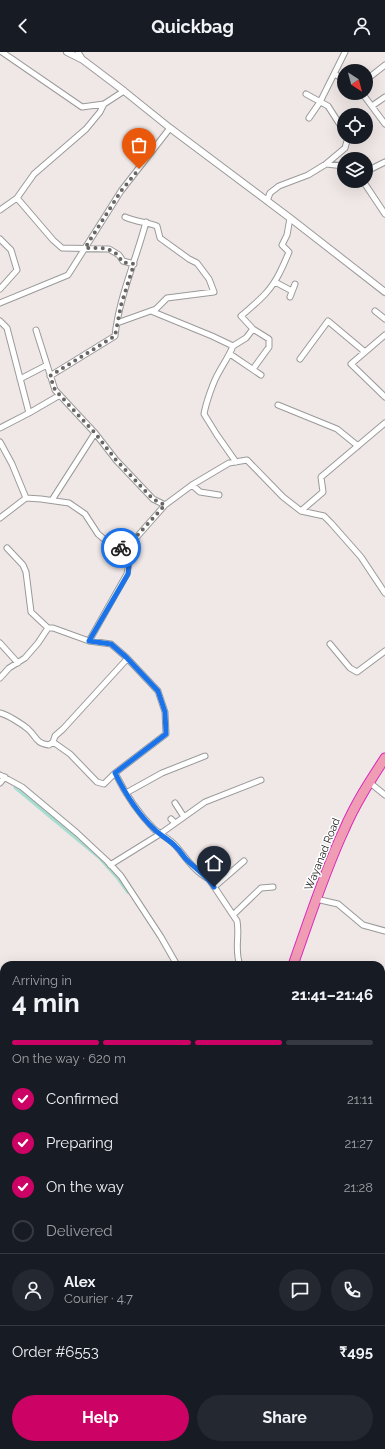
<!DOCTYPE html>
<html lang="en">
<head>
<meta charset="utf-8">
<style>
  body { margin:0; font-family:Raleway,sans-serif; background:#242831; color:#f1f3f6; height:100vh; display:flex; flex-direction:column; font-size:15px; white-space:nowrap }
  * { box-sizing:border-box; margin:0 }
  p { font-size:13px; color:#9ea1a6 }
  .icon { flex:none; width:22px; height:22px; fill:none; stroke:currentColor; stroke-width:2; stroke-linecap:round; stroke-linejoin:round }
  .map { position:relative; flex:1; overflow:hidden }
  .panel { position:absolute; left:0px; top:909px; width:385px; height:488px; display:flex; flex-direction:column; background:#171b24; border-radius:12px 12px 0 0; box-shadow:0 4px 16px #0002 }
  .panel>* { flex:none }
  .needle { width:26px; rotate:144deg }
  .tools { position:absolute; left:337px; top:12px; display:grid; gap:8px }
  .tools a { display:grid; place-items:center; width:36px; height:36px; border-radius:50%; background:#171b24; box-shadow:0 4px 16px #0002; font-size:20px }
  .pin { position:absolute; display:grid; place-items:center; width:34px; height:34px; color:#fff; margin:-41px -17px; border-radius:50% 50% 50% 0; rotate:-45deg; box-shadow:0 0 4px #0007 }
  .pin .icon { rotate:45deg }
  .courier { position:absolute; display:grid; place-items:center; width:40px; height:40px; margin:-20px; border:3px solid #1a73e8; border-radius:50%; background:#fff; color:#222; box-shadow:0 1px 5px #0007 }
  .headline em { font-style:normal; font-weight:700 }
  .headline div { display:flex; flex-direction:column-reverse }
  .headline { display:flex; align-items:center; justify-content:space-between; height:68px; padding:0 12px }
  h1 { font-size:26px; font-weight:700; line-height:30px }
  .bar { display:grid; grid-template-columns:repeat(4,1fr); gap:6px 4px; align-content:center; height:48px; padding:0 12px }
  .bar i { height:5px; border-radius:3px; background:#363941 }
  .bar .on { background:#cc0364 }
  .bar p { grid-column:span 4 }
  .line { display:flex; align-items:center; gap:10px; padding:0 12px; border-top:1px solid #363941 }
  .line div { flex:1 }
  .round { display:grid; place-items:center; flex:none; width:42px; height:42px; border-radius:21px; background:#242831 }
  ol { padding:0 12px; list-style:none }
  li { display:flex; align-items:center; gap:12px; height:44px }
  li p { margin-inline-start:auto }
  li .icon { padding:4px; border-radius:50%; background:#cc0364; color:#fff; stroke-width:4 }
  li:last-child { color:#9ea1a6 }
  li i { width:22px; height:22px; border:2px solid #363941; border-radius:50% }
  .action { display:flex; gap:8px; margin-top:auto; padding:8px 12px }
  .action a { flex:1; height:46px; border-radius:24px; background:#cc0364; color:#fff; font-size:16px; font-weight:700; line-height:46px; text-align:center }
  .action a+a { background:#242831; color:#f1f3f6 }
  header { display:flex; justify-content:space-between; align-items:center; height:52px; padding:0 12px; background:#171b24; font-size:18px; font-weight:700 }
  .map>svg:first-child { display:block }
  .lines { fill:none; stroke-linecap:round; stroke-linejoin:round }
  .canal { stroke:#a7ddcf; stroke-width:5 }
  .river { stroke:#a7ddcf; stroke-width:9 }
  .minor-casing { stroke:#9a9a9a; stroke-width:7 }
  .tertiary-casing { stroke:#9a9a9a; stroke-width:8 }
  .secondary-casing { stroke:#774d06; stroke-width:9 }
  .trunk-casing { stroke:#d928ba; stroke-width:11 }
  .minor { stroke:#fff; stroke-width:5 }
  .tertiary { stroke:#fff; stroke-width:6 }
  .secondary { stroke:#f9debb; stroke-width:7 }
  .trunk { stroke:#f09cb4; stroke-width:9 }
  .done { stroke:#696665; stroke-width:4; stroke-dasharray:0 7.2 }
  .route { stroke:#1a73e8; stroke-width:5 }
  .labels { text-anchor:middle; stroke-width:3; stroke-linejoin:round; paint-order:stroke }
  .street-label { font-size:11px; fill:#202020; stroke:#fff }
</style>
</head>
<body>
<header><svg class="icon" aria-label="back" viewBox="0 0 24 24"><path d="M15 5l-7 7 7 7"/></svg>Quickbag<svg class="icon" aria-label="person" viewBox="0 0 24 24"><circle cx="12" cy="8" r="4"/><path d="M4 21q1-7 8-7t8 7"/></svg></header>
<div class="map">
<svg width="385" height="1397" viewBox="0 0 385 1397">
  <rect width="100%" height="100%" fill="#f0e8e6"/>
  <g class="lines">
    <path class="canal" d="M16,735l84,70 18,20 10,14"/>
    <path class="river" d="M381,1126h4
      M179,1397l3,-4"/>
    <g class="minor-casing">
      <path id="minor" d="M2,0l80,55 22,-3 20,-13
        M78,0l5,8
        M334,22l10,5
        M366,28l19,-15
        M362,41l23,31
        M306,42l22,12 16,25
        M372,54l13,-9
        M309,66l11,-16 25,-50
        M326,112l18,2
        M366,118h3l16,-8
        M363,129l22,33
        M17,146l17,-24 52,-45 14,-17 4,-8
        M267,149l3,-8 9,-7 29,-11 18,-11 19,-16 3,-11
        M0,158l17,-12 36,42 9,8 47,1 10,6 4,6 11,3
        M0,187l11,11 6,20 -17,19
        M275,230l17,9
        M290,245l5,-13
        M0,251l68,-28 53,-84 49,-63
        M151,259l61,25 21,10c-4,10 -9,17 -14,26 -6,10 -13,31 -15,42l13,21 19,27
        M375,259l10,8
        M0,269l7,7 22,85 -29,15
        M117,271l39,-14 11,-11 47,-6 -5,-13 -12,-16 -8,-4 -29,-21 -3,-12c-11,-4 -21,-4 -32,-9
        M36,278l19,60 40,43 21,27 37,39 12,6
        M385,283l-34,29 34,33
        M233,294l13,-8 7,-9
        M230,302l31,21
        M300,307l28,-38 37,31
        M253,317l16,-22v-8l-16,-10 -12,-13c8,-7 18,-15 25,-23 11,-12 17,-27 23,-41l-7,-7 5,-10 3,-17
        M50,324l65,-40c4,-39 21,-76 31,-114
        M20,327l27,-14
        M278,353l59,24 21,17
        M29,361l31,-18
        M0,390l12,22 14,34
        M192,433l8,7 19,3
        M52,448l43,-67
        M301,459l22,-19 -2,-15 64,-54
        M0,466l26,-20 15,1 28,4 16,11 13,20 19,16 18,-11 30,-34 27,-20 37,-22 18,-3 36,37 18,14 23,5 7,7 30,34 24,36
        M7,496l16,17 3,7 5,40 17,16h5l36,13 22,3 15,13 32,34 7,21 1,22 -51,39
        M89,589l38,-67 2,-11 -10,-14
        M0,591l18,20
        M330,592l20,24 7,4 28,-21
        M127,607l-64,70 -8,7 -2,6 17,12 27,28 7,2 11,-11c10,20 23,40 39,56 7,6 16,10 22,17 10,12 19,26 33,33l28,42c3,15 -3,29 3,44
        M0,626l9,-10 16,-10 13,-15 10,-15
        M0,661c8,2 22,11 28,16 9,8 7,14 21,16l4,-3
        M0,723l22,12 55,46 30,28 14,15 40,61 16,28
        M369,730l16,13
        M0,731l5,-6
        M126,741l36,-20 43,-17
        M175,751l9,14
        M171,767l4,4
        M110,813l50,-31 45,-32 56,-22
        M214,835l30,-26
        M316,847l22,5 25,21 22,6
        M233,863l28,-27 12,-1
        M381,968h4
        M381,1004l4,-6
        M381,1035h4
        M381,1139l4,1
        M0,1188l4,-1
        M0,1281l4,4
        M381,1354l4,-2
        M312,1397l4,-4"/>
    </g>
    <g class="tertiary-casing">
      <path id="tertiary" d="M67,0l16,8 41,31 46,37 120,90 95,74"/>
    </g>
    <g class="secondary-casing">
      <path id="secondary" d="M54,1393l3,4"/>
    </g>
    <g class="trunk-casing">
      <path id="trunk" d="M293,913c16,-45 31,-92 51,-135 11,-26 26,-49 41,-72
        M0,1346l4,-4"/>
    </g>
    <use href="#minor" class="minor"/>
    <use href="#tertiary" class="tertiary"/>
    <use href="#secondary" class="secondary"/>
    <use href="#trunk" class="trunk"/>
  </g>
  <g class="lines">
    <path class="done" d="M121,496l13,-9 31,-34 -12,-6 -37,-39 -21,-27 -40,-43 -5,-14 65,-40 6,-31 13,-41 -12,-2c-7,-16 -22,-14 -37,-14l36,-57 18,-22"/>
    <path class="route" d="M121,496l-2,1 10,14 -1,11 -39,67 22,3 15,13 32,34 7,21 1,22 -51,39c10,20 23,41 39,56 7,7 16,11 22,18 5,4 7,10 12,14 9,9 20,16 26,26"/>
  </g>
  <g class="labels">
    <g class="street-label">
      <text transform="translate(322 802) rotate(-68)" y="4">Wayanad Road</text>
    </g>
  </g>
</svg>
<div class="tools">
<a><svg class="needle" viewBox="-14 -14 28 28"><path d="M0-13l5 13h-10z" fill="#e53935"/><path d="M0 13l5-13h-10z" fill="#9ea1a6"/></svg></a>
<a><svg class="icon" aria-label="locate" viewBox="0 0 24 24"><circle cx="12" cy="12" r="6"/><path d="M12 2v4M12 18v4M2 12h4M18 12h4"/></svg></a>
<a><svg class="icon" aria-label="layers" viewBox="0 0 24 24"><path d="M12 4l9 5-9 5-9-5zM3 14l9 5 9-5"/></svg></a>
</div>
<div class="pin" style="left:139px;top:117px;background:#ea580c"><svg class="icon" aria-label="bag" viewBox="0 0 24 24"><path d="M5 8h14l-1 12H6zM9 8a3 3 0 0 1 6 0"/></svg></div>
<div class="pin" style="left:214px;top:835px;background:#1f2937"><svg class="icon" aria-label="home" viewBox="0 0 24 24"><path d="M3 11l9-7 9 7M6 9v11h12V9"/></svg></div>
<div class="courier" style="left:121px;top:496px"><svg class="icon" aria-label="bike" viewBox="0 0 24 24"><circle cx="6" cy="16" r="4"/><circle cx="18" cy="16" r="4"/><path d="M6 16l4-8h5l3 8M10 8l3 8H6M13 5h3"/></svg></div>
<section class="panel">
<div class="headline"><div><h1>4 min</h1><p>Arriving in</p></div><em>21:41–21:46</em></div>
<div class="bar"><i class="on"></i><i class="on"></i><i class="on"></i><i></i><p>On the way · 620 m</p></div>
<ol>
<li><svg class="icon" aria-label="check" viewBox="0 0 24 24"><path d="M5 12l5 5 9-10"/></svg>Confirmed<p>21:11</p></li>
<li><svg class="icon" aria-label="check" viewBox="0 0 24 24"><path d="M5 12l5 5 9-10"/></svg>Preparing<p>21:27</p></li>
<li><svg class="icon" aria-label="check" viewBox="0 0 24 24"><path d="M5 12l5 5 9-10"/></svg>On the way<p>21:28</p></li>
<li><i></i>Delivered</li>
</ol>
<div class="line" style="height:72px"><a class="round"><svg class="icon" aria-label="person" viewBox="0 0 24 24"><circle cx="12" cy="8" r="4"/><path d="M4 21q1-7 8-7t8 7"/></svg></a><div><b>Alex</b><p>Courier · 4.7</p></div><a class="round"><svg class="icon" aria-label="chat" viewBox="0 0 24 24"><path d="M4 5h16v11H9l-5 4z"/></svg></a><a class="round"><svg class="icon" aria-label="phone" viewBox="0 0 24 24"><path d="M5 4h4l2 5-3 2q2 4 5 5l2-3 5 2v4C11 20 4 13 5 4z"/></svg></a></div>
<div class="line" style="height:52px"><div>Order #6553</div><b>₹495</b></div>
<div class="action"><a>Help</a><a>Share</a></div>
</section>
</div>
</body>
</html>
